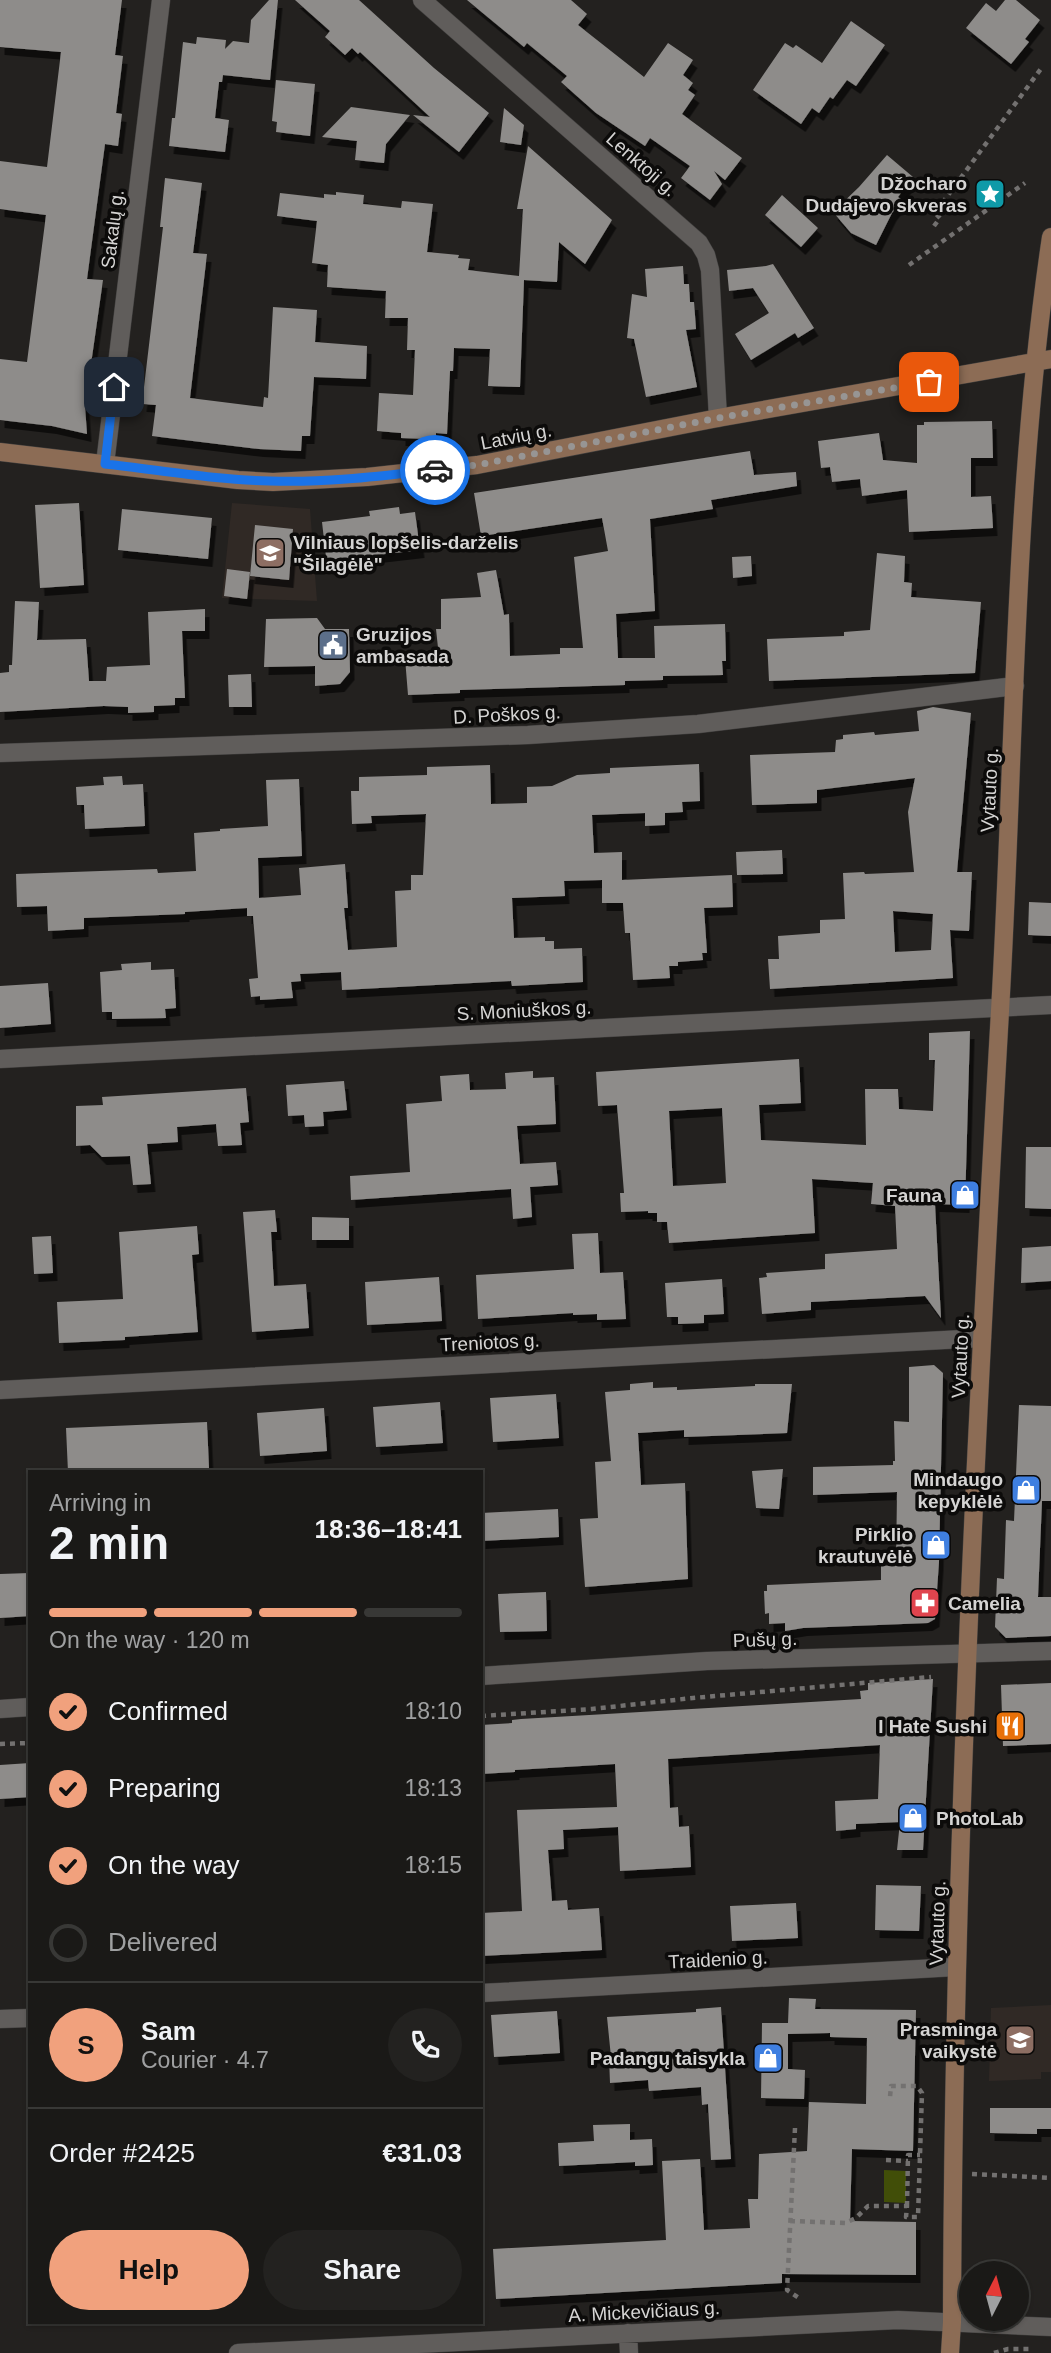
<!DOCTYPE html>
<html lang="en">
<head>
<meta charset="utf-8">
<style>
  body { margin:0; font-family:Arial,sans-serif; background:#232220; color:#f1f3f6; height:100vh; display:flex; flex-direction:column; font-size:26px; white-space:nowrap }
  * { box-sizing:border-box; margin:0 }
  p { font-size:23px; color:#9fa0a1 }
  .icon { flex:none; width:38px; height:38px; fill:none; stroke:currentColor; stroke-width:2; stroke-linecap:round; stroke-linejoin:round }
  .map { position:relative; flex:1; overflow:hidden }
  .details { position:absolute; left:28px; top:1470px; width:455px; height:854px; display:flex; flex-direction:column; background:#1a1917; border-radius:0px; box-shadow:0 2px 5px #0004,0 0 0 2px #383836 }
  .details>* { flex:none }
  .needle { width:46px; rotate:6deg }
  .fabs { position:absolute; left:959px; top:2261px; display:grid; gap:14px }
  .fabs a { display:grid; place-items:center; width:70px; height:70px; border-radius:50%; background:#1a1917; box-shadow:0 2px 5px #0004,0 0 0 2px #383836; font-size:35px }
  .pin { position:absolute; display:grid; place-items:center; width:60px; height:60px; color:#fff; margin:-30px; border-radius:14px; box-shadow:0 4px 10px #0006 }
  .courier { position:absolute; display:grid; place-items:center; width:70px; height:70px; margin:-35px; border:5px solid #1a73e8; border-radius:50%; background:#fff; color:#222; box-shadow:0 2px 9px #0007 }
  .head em { font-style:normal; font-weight:800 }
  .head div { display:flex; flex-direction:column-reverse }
  .head { display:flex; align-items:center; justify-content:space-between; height:119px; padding:0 21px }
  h1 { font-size:46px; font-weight:800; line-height:52px }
  .bar { display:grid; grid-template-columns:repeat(4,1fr); gap:10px 7px; align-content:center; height:84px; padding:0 21px }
  .bar i { height:9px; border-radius:5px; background:#383836 }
  .bar .current { background:#f1a17d }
  .bar p { grid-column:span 4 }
  .line { display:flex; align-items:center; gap:18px; padding:0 21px; border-top:2px solid #383836 }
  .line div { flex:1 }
  .round { display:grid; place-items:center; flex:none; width:74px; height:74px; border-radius:37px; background:#232220 }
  ol { padding:0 21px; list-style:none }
  li { display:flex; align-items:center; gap:21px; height:77px }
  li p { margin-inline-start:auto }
  li .icon { padding:7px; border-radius:50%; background:#f1a17d; color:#111; stroke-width:4 }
  li:last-child { color:#9fa0a1 }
  li i { width:38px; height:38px; border:4px solid #383836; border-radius:50% }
  .cta { display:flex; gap:14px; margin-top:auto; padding:14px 21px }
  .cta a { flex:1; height:80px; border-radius:42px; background:#f1a17d; color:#111; font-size:28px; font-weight:800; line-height:80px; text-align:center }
  .cta a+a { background:#232220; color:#f1f3f6 }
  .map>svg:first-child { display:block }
  .built { fill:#302925 }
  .green { fill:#414e08 }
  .building { fill:#8e8c8a; fill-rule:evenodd; filter:url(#shadow) }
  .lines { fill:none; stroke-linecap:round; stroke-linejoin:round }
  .street-casing { stroke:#403f3e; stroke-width:19 }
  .secondary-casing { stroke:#403f3e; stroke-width:19 }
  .path { stroke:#737170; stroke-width:4.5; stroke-dasharray:5 5; stroke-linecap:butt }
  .street { stroke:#605d5b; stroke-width:18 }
  .secondary { stroke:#8c6c55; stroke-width:18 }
  .done { stroke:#979594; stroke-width:7; stroke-dasharray:0 12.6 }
  .route { stroke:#1a73e8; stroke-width:9 }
  .labels { text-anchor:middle; stroke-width:7; stroke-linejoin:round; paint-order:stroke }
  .street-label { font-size:19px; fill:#d5d4d3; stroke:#0c0b0a }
  .poi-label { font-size:19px; font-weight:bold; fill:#d5d4d3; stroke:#0c0b0a; text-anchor:end }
</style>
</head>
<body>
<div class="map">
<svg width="1051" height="2353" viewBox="0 0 1051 2353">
  <defs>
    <filter id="shadow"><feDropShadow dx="4.5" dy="8" stdDeviation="0" flood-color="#0009"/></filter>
  </defs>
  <rect width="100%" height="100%" fill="#23211f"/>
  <path class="built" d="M232,503l78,6 7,92 -95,-3z
    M1051,2005v67h-10v7l-52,2 2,-73z"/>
  <path class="green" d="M884,2170l22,1v32l-22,-1z"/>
  <path class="building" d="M0,0h122l-7,55 8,1 -7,57 6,1 -4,32 -13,-2 -18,135 16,1 -18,126 2,28 -35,-8 -52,-6v-61l27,3 19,-147 -46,-6v-48l47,6 14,-115 -61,-5z
    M269,0h9l-8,80 -47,-5 -1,7h-3l-4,36 14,2 -4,32 -56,-6 3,-28h3l8,-76 13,2 1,-7 29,3 -1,9 8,-8 16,2 2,-23z
    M295,0h64l75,68 55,45 -30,39 -46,-37 17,2 -70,-65 -2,2 -6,-6 -7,7 -20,-18 5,-6z
    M467,0h104l16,14 -9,11 66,52 24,-34 25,17 -10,15 10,8 -5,7 7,5 -13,19 60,44 -17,22 -11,-9 8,13 -12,16 -29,-22 9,-12 -40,-28 -5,8 -49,-33 -35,-31 6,-6 -40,-33 -3,4z
    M1005,0h11l24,20 -15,19 4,3 -18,22 -45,-36 20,-25 10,8z
    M851,21l34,24 -29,41 -9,-6 -14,19 -3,-2 -11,16 -7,-5 -11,16 -48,-34 32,-47 8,5 3,-3 26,18z
    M276,80l39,4 -5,52 -34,-4 1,-10 -5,-1z
    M351,107l59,8 -24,29 -2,19 -29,-3 2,-19 -35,-4z
    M504,108l20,17 -3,20 -21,-3z
    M528,146l84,74 -27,44 -26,-22 -2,40 -33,-2 -4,107 -32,-1 2,-37 -36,-1 -1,23h-3l-3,63 -11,-1v5l-10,-1v2l-25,-1v-5l-24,-2 2,-38 34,2 2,-45h-8l1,-32h-23l1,-27 -59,-4 1,-22 -16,-2 5,-42 -40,-5 3,-23 44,5v-4l12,1v-3l28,3 -1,9 38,4 1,-7 31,3 -6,48 32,3 -1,3 12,1 -2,11 51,6 4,-67h-6z
    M887,155l26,22 -15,20 4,3 -10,13 -16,32 -25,-12 -18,-21 26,-25z
    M165,178l37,5 -9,70 14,1 -17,144 73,9 1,-10 4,1 5,-91 44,3 -2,32 52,4 -1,33 -52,-2 -4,59h-8l-1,15 -42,-2 -107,-13 4,-31 -14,-1 21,-177h-3z
    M782,195l36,33 -17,19 -36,-32z
    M773,264l41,64 -16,10 -3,-5 -44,27 -16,-26 34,-21 -16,-25 -24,3 -2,-21 39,-4z
    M683,266l1,18h5l1,18h4l2,27 -10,1 11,57 -51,10 -12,-58 -7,-1 5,-44 15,3 -2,-28z
    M992,421l1,37h-22v39l20,-1 2,32 -84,4 -2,-42 -45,6 -2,-17 -28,3 -2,-15 -9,1 -3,-27 61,-8 4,27 34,3v-38h7v-3z
    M750,451l4,24 42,-3 1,14 -86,14 2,9 -63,10 5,92 -39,3 2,44h37l-1,-32 71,-2 1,37h-4l1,14 -60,1v4l-38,1v4l-165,5v3l-52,2 -3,-37 34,-1 -3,-28h5v-30l40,-2 -4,-24 19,-3 8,45 5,-1 1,42 50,-2v-6h23l-9,-91 34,-6 -6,-33 -121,18 -7,-43z
    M79,503l5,82 -44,3 -5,-83z
    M399,507l1,7 15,-2 5,38 -52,6 1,4 -42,6 -5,-44 48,-6 -1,-5z
    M122,509l90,9 -4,41 -90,-9z
    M255,525l38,4 -4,51 -39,-4z
    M877,553l28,3 -1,26 8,1 -1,14 70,5 -6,71 -206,8 -2,-42 77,-3v-4l26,-2z
    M751,556l1,20 -19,2 -1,-21z
    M227,569l23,3 -3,27 -23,-3z
    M15,601l24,1 -2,38 49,-1 3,42h17l1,-14 43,-2 -2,-53 57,-3v22h-23l3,67h-10v7l-21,1v6l-26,1v-6l-24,-1 -104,6v-39l9,-1v-7h3z
    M317,618l8,11h24l1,43 -10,12 -25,2v-20l-51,1 2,-48z
    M251,674l1,33h-23l-1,-32z
    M933,707l38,6 -14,159h15l-3,59 -19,-1 3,48 -183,11 -2,-30h11l-1,-23 42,-3v-13l25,-1 -2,-46 21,-1 1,2 49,-2 -6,-60 7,-34 -98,12v13l-65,2 -2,-50 85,-3 1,-12 7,-1v-4l31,-3 1,3 44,-4 -2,-20zM893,911l40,3 -2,36 -36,2z
    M699,764l1,37 -18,1 1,10 -18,1v12l-20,1v-13l-53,2 2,38 28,-1v28l110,-5 1,32 -29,1 3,45h-5l1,7 -25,2v4h-9l1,12 -37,2 -3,-47h-5l-2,-30h-21v-23l-38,1 1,15 -53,2 2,40 31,-1v4h9v8l28,-1 1,34 -71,4 -1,-5 -169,9 -1,-18 -41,2 1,7 -10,1 2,16 -33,2v-4l-9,1 -2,-18 9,-1 -5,-62h-6v-8l-62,4v2l-101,4v11l-36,2 -1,-25 -30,1 -1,-33 141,-5 1,4 38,-2 -2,-38 26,-2v-2l48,-3 -2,-46 33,-1 3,77 -44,2 1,40 42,-3 -2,-27 46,-4 3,44h-4l4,42 49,-3 -2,-56 16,-1v-15h12l3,-61 -55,2 1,7 -20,1 -1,-33h8v-14l68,-2v-8l63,-2 1,39 36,-1v-16l25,-1 25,-11 33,-2v-5z
    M122,776l1,9 20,-1 2,42 -60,3 -1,-24h-7l-1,-18 28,-2 -1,-8z
    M782,850l1,24 -46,1 -1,-23z
    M1029,902l22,1v33l-23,-1z
    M151,962v8l23,-1 2,39 -11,1 1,9 -54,1v-7h-10l-2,-40 22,-2 -1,-6z
    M48,983l3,41 -51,4v-42z
    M970,1031l-5,174 -30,-1 6,114 -16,-22 -114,6v8l-49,4 -3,-36 8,-1 -1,-4 59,-4v-15l72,-5 -2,-43 -24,-2 2,-21 -61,-4 3,54 -146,10 -2,-21h-10v-9h-9v-2l-27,1 -1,-19h4l-7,-88 -19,1 -2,-34 203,-13 2,44 -42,2 2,35 105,5 -1,-56h33l1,20 34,2 2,-51h-6v-27zM722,1108l4,75 -53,3 -4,-75z
    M533,1071v7l21,-1 2,47 -39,2 3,38 36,-2 2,23 -28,2 2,30 -19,2 -2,-30 -160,11 -1,-24 60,-4 -4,-68 36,-3 -2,-25 29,-2 1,16 36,-1 -1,-16z
    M344,1081l3,29 -24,2 1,14 -19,1 -1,-12 -16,1 -2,-31z
    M246,1088l3,34 -9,1 2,22 -24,1 -2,-22 -39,3 1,15 -31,2 4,40 -18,1 -3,-29 -28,1 -12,-12 -14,1v-40l27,-1 -1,-8z
    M1026,1147h25v62l-26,-1z
    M275,1210l2,22h-6l3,54 32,-2 3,44 -57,4 -9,-120z
    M312,1217l37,1v22h-37z
    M197,1226l2,28 -7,1 6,77 -73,5v3l-66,3 -2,-41 66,-3 -4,-67z
    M598,1233l2,40 23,-1 3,47 -29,1v-6l-24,1v-2l-95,6 -2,-44 98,-6 -2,-35z
    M51,1236l2,37 -19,1 -2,-37z
    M1051,1246v35l-30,2 1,-35z
    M439,1277l3,44 -75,4 -2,-43z
    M722,1279l2,35 -20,1v8l-26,1v-7h-11l-2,-34z
    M934,1365l9,8 -4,189 -4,57 -7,4 -125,5 -18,3v-8l-16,1v-11l-4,1 -1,-23h3v-6l114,-5v-14l15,-1 1,-73 -84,3v-28l80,-2v-4h2l-1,-40 15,1v-55z
    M653,1382v6l24,-1v3l78,-4v-2h37l-5,49 -103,4v-7l-46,3 3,52 44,-2 3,96 -103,8 -5,-68 18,-1 -3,-56 16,-1 -6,-69 25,-2v-6z
    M556,1394l3,44 -66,4 -3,-44z
    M440,1402l3,41 -67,4 -3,-40z
    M1019,1405l32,1v95h-9l-4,96h13v39l-45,2 -11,-11 2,-49 7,1 2,-59 8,1z
    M324,1408l3,43 -67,5 -3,-43z
    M207,1422l2,46 -69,4h-72l-2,-44z
    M783,1469l-4,40 -23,-1 -4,-37z
    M558,1509l1,28 -78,4v-28z
    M30,1573v43l-30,2v-44z
    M546,1592l1,39 -47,1 -2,-38z
    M933,1679l-10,171h-26l3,-28 -44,2v5l-20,2 -1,-30 43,-2 2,-54 -212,14 2,49 8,-1 1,20 10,-1 2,41 -71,4 -2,-44 -55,3 1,19 -16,1 4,51 15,-1 1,10 31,-2 3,42 -121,6v-43l41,-2 -5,-101 100,-3 -2,-43 -100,6v2l-34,2v-49l31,-2v-3l9,-1 340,-20 -1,-8 8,-1v-7z
    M1051,1683v61l-48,2 -2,-61z
    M30,1763v34l-30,2v-34z
    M876,1885l45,1 -2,45 -44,-1z
    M796,1903l2,35 -66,3 -2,-35z
    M789,1998l27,1 -1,10 101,1 -3,141 -61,-2 -2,72 66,1v53l-134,-1v9l-286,16 -3,-50 173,-9 -4,-79 38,-2 4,71 46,-2 -2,-29h10l1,-45 48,-3 2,-49 57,2 1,-66 -37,-1v-4l-42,1v35l17,1 -1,29 -43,-1 1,-75h26z
    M721,2007l10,152 -20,1 -3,-56 -6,1 -1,-18 -52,4 -1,-11 -38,3 -1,-26h2l-4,-40 89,-5v-3z
    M557,2011l3,42 -66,4 -3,-42z
    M990,2108h61v21h-14v5l-47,-1z
    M630,2124v16l22,-1 1,26 -18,1v-4l-76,4 -1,-23 36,-2 -1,-16z"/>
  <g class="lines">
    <g class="street-casing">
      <path id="street" d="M422,0l277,243 7,12 4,15 8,148
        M105,464l56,-464
        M0,753l528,-18 170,-11 317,-38
        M0,1059l1051,-54
        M0,1390l982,-52
        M481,1676l226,-15 344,-10
        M0,1709l30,-2
        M481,1993l475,-26
        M0,2019l30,-1
        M628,2333l1,20
        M238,2353l660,-33 153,7"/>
    </g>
    <g class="secondary-casing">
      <path id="secondary" d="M0,452l238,28 35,2 94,-5 110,-12 241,-47 333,-59
        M950,2353l2,-31c1,-438 23,-875 48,-1311 15,-258 13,-518 51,-774"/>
    </g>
    <path class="path" d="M934,226l6,-8 -5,-5 108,-147
      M909,265l116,-82
      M481,1716l111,-7 101,-11 238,-21
      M0,1744l30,-1
      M795,2128l-8,162 12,8
      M886,2160l22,1
      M972,2174l79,4
      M907,2206l1,-51h12
      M790,2221l55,2 11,-5 12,-12h39l-1,11h12l4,-124 -5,-7h-26l-1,11
      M994,2353l14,-4h23"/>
    <use href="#street" class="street"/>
    <use href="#secondary" class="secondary"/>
  </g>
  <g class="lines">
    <path class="done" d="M435,470l42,-5 241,-47 211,-36"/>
    <path class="route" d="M114,387l-9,77c55,6 110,16 165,17 55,2 111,-5 165,-11"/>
  </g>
  <defs>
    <g id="sight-square" transform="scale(1.575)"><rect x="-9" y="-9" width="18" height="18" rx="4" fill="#0f9aa8" stroke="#0c0b0a"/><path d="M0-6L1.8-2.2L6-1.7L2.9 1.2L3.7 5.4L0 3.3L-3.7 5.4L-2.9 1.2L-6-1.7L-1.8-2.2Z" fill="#fff"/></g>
    <g id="school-square" transform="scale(1.575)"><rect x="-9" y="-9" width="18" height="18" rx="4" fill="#8d6e63" stroke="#0c0b0a"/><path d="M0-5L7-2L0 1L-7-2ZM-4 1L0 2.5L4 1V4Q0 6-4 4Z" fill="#fff"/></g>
    <g id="civic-square" transform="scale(1.575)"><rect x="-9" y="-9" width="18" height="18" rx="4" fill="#5c6f8a" stroke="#0c0b0a"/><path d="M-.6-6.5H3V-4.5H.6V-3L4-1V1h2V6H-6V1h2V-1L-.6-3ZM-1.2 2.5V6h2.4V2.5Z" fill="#fff"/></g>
    <g id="shop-square" transform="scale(1.575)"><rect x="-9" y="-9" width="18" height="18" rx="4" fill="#3f7fe0" stroke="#0c0b0a"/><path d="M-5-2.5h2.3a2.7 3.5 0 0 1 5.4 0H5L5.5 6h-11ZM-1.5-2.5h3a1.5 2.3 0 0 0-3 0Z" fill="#fff"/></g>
    <g id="pharmacy-square" transform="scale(1.575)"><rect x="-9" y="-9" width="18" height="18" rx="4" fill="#e0444e" stroke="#0c0b0a"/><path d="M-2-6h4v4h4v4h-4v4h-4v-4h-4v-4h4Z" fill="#fff"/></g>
    <g id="restaurant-square" transform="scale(1.575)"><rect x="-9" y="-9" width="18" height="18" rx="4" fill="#e8710a" stroke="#0c0b0a"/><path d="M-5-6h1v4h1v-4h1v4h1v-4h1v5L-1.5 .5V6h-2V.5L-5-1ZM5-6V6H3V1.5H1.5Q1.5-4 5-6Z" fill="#fff"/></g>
  </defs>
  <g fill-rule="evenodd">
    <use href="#sight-square" x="990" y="194"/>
    <use href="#school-square" x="270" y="553"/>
    <use href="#civic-square" x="333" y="645"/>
    <use href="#shop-square" x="965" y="1195"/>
    <use href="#shop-square" x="1026" y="1490"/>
    <use href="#shop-square" x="936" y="1545"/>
    <use href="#pharmacy-square" x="925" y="1603"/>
    <use href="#restaurant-square" x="1010" y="1726"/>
    <use href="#shop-square" x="913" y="1818"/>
    <use href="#school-square" x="1020" y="2040"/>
    <use href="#shop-square" x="768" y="2058"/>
  </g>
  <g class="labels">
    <g class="street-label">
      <text transform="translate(642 164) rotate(41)" y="7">Lenktoji g.</text>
      <text transform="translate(112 229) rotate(-83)" y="7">Sakalų g.</text>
      <text transform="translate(516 436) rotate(-11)" y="7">Latvių g.</text>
      <text transform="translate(507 714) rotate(-3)" y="7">D. Poškos g.</text>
      <text transform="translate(989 790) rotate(-87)" y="7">Vytauto g.</text>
      <text transform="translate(524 1010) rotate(-3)" y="7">S. Moniuškos g.</text>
      <text transform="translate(490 1342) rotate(-3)" y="7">Treniotos g.</text>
      <text transform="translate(960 1356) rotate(-87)" y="7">Vytauto g.</text>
      <text transform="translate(765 1639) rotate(-2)" y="7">Pušų g.</text>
      <text transform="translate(937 1923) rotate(-88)" y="7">Vytauto g.</text>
      <text transform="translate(718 1959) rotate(-3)" y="7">Traidenio g.</text>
      <text transform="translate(644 2311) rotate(-3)" y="7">A. Mickevičiaus g.</text>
    </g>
    <g class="poi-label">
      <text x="967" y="190">Džocharo<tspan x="967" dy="22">Dudajevo skveras</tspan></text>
      <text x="293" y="549" text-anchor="start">Vilniaus lopšelis-darželis<tspan x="293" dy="22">"Šilagėlė"</tspan></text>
      <text x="356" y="641" text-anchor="start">Gruzijos<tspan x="356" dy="22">ambasada</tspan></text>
      <text x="942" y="1202">Fauna</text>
      <text x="1003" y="1486">Mindaugo<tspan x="1003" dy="22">kepyklėlė</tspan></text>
      <text x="913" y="1541">Pirklio<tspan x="913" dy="22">krautuvėlė</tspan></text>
      <text x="948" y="1610" text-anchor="start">Camelia</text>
      <text x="987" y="1733">I Hate Sushi</text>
      <text x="936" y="1825" text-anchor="start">PhotoLab</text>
      <text x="997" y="2036">Prasminga<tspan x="997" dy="22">vaikystė</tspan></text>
      <text x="745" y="2065">Padangų taisykla</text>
    </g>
  </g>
</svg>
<div class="fabs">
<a><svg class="needle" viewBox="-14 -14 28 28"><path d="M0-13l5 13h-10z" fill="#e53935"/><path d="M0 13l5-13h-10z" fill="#9fa0a1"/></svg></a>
</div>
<div class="pin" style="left:929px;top:382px;background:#ea580c"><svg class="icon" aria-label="bag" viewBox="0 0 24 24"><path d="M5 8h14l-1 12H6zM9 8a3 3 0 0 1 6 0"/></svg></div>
<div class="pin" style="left:114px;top:387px;background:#1f2937"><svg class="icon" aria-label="home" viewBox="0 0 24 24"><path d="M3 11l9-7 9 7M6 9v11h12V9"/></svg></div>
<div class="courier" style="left:435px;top:470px"><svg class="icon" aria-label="car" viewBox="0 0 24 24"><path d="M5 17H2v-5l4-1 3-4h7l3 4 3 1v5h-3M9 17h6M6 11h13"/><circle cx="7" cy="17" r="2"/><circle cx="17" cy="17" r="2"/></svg></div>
<section class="details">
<div class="head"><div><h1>2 min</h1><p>Arriving in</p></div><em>18:36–18:41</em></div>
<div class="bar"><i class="current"></i><i class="current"></i><i class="current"></i><i></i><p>On the way · 120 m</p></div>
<ol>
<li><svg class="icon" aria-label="check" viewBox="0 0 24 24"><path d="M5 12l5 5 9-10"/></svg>Confirmed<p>18:10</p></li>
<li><svg class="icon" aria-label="check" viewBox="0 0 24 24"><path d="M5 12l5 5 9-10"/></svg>Preparing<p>18:13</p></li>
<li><svg class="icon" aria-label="check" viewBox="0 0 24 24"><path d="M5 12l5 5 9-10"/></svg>On the way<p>18:15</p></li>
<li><i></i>Delivered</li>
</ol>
<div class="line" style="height:126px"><b class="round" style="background:#f1a17d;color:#111">S</b><div><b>Sam</b><p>Courier · 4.7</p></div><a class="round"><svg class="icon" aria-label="phone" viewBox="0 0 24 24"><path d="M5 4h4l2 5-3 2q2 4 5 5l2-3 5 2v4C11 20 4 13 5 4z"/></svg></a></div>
<div class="line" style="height:91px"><div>Order #2425</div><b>€31.03</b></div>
<div class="cta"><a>Help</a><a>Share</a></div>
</section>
</div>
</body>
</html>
